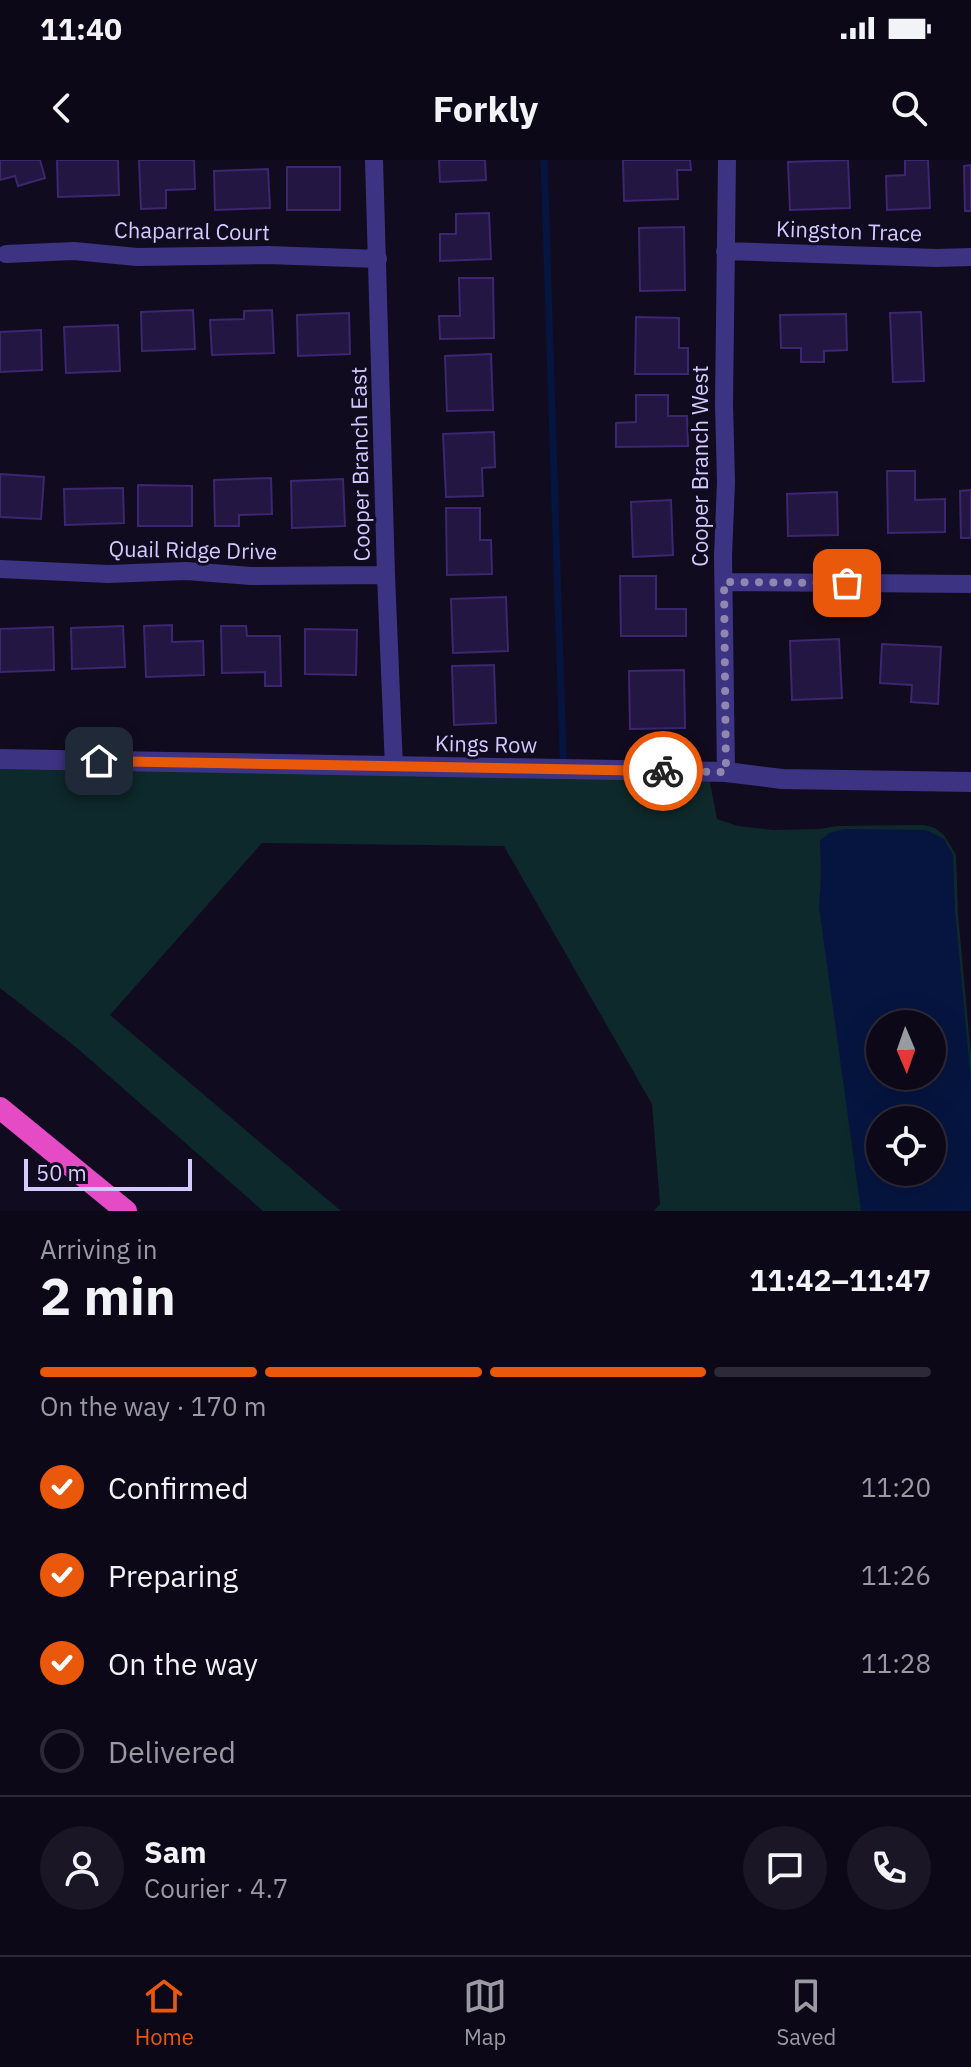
<!DOCTYPE html>
<html lang="en">
<head>
<meta charset="utf-8">
<style>
  body { margin:0; font-family:"IBM Plex Sans",sans-serif; background:#1b1625; color:#f1f3f6; height:100vh; display:flex; flex-direction:column; font-size:30px; white-space:nowrap }
  * { box-sizing:border-box; margin:0 }
  p { font-size:26px; color:#9a9aa2 }
  .icon { flex:none; width:44px; height:44px; fill:none; stroke:currentColor; stroke-width:2; stroke-linecap:round; stroke-linejoin:round }
  .map { position:relative; height:1051px; overflow:hidden }
  .sheet { display:flex; flex-direction:column; background:#0d0818; flex:1 }
  .sheet>* { flex:none }
  .needle { width:52px; rotate:178deg }
  .tools { position:absolute; left:866px; top:850px; display:grid; gap:16px }
  .tools a { display:grid; place-items:center; width:80px; height:80px; border-radius:50%; background:#0d0818; box-shadow:0 8px 32px #0002,0 0 0 2px #2d2937; font-size:40px }
  .scale { position:absolute; left:24px; bottom:20px; width:168px; box-sizing:border-box; padding-left:8px; border:4px solid #d5caff; border-top:0; font-size:22px; line-height:28px; white-space:nowrap; color:#d5caff; -webkit-text-stroke:6px #110b20; paint-order:stroke }
  .pin { position:absolute; display:grid; place-items:center; width:68px; height:68px; color:#fff; margin:-34px; border-radius:16px; box-shadow:0 4px 12px #0006 }
  .courier { position:absolute; display:grid; place-items:center; width:80px; height:80px; margin:-40px; border:6px solid #ea580c; border-radius:50%; background:#fff; color:#222; box-shadow:0 2px 10px #0007 }
  .overview em { font-style:normal; font-weight:800 }
  .overview div { display:flex; flex-direction:column-reverse }
  .overview { display:flex; align-items:center; justify-content:space-between; height:136px; padding:0 40px }
  h1 { font-size:52px; font-weight:800; line-height:60px }
  .bar { display:grid; grid-template-columns:repeat(4,1fr); gap:12px 8px; align-content:center; height:96px; padding:0 40px }
  .bar i { height:10px; border-radius:6px; background:#2d2937 }
  .bar .current { background:#ea580c }
  .bar p { grid-column:span 4 }
  .line { display:flex; align-items:center; gap:20px; padding:0 40px; border-top:2px solid #2d2937 }
  .line div { flex:1 }
  .round { display:grid; place-items:center; flex:none; width:84px; height:84px; border-radius:42px; background:#1b1625 }
  ol { padding:0 40px; list-style:none }
  li { display:flex; align-items:center; gap:24px; height:88px }
  li p { margin-inline-start:auto }
  li .icon { padding:8px; border-radius:50%; background:#ea580c; color:#fff; stroke-width:4 }
  li:last-child { color:#9a9aa2 }
  li i { width:44px; height:44px; border:4px solid #2d2937; border-radius:50% }
  .status { display:flex; justify-content:space-between; align-items:center; height:56px; padding:0 40px; background:#0d0818; direction:ltr }
  .status svg { height:22px; fill:currentColor }
  header { display:flex; justify-content:space-between; align-items:center; height:104px; padding:0 40px; background:#0d0818; font-size:36px; font-weight:800 }
  .dock { display:flex; justify-content:space-around; align-items:center; height:112px; border-top:2px solid #2d2937; background:#0d0818; font-size:22px; color:#9a9aa2 }
  .dock a { display:grid; justify-items:center; gap:4px }
  .dock .current { color:#ea580c }
  .map>svg:first-child { display:block }
  .green { fill:#0e292b; fill-rule:evenodd }
  .water { fill:#06153f; fill-rule:evenodd }
  .lines { fill:none; stroke-linecap:round; stroke-linejoin:round }
  .stream { stroke:#06153f; stroke-width:7 }
  .building { fill:#231643; stroke:#3c2670; stroke-width:2 }
  .minor { stroke:#3d3383; stroke-width:18 }
  .tertiary { stroke:#3d3383; stroke-width:20 }
  .trunk { stroke:#e64bc6; stroke-width:22 }
  .done { stroke:#9087b1; stroke-width:8; stroke-dasharray:0 14.4 }
  .route { stroke:#ea580c; stroke-width:10 }
  .labels { text-anchor:middle; stroke-width:6; stroke-linejoin:round; paint-order:stroke }
  .street-label { font-size:22px; fill:#d5caff; stroke:#110b20 }
</style>
</head>
<body>
<div class="status"><b>11:40</b><svg viewBox="0 0 49 12"><path d="M0 12V9h3v3zM5 12V6h3v6zM10 12V3h3v9zM15 12V0h3v12zM26 1h20v11H26zM47 4h2v5h-2z"/></svg></div>
<header><svg class="icon" aria-label="back" viewBox="0 0 24 24"><path d="M15 5l-7 7 7 7"/></svg>Forkly<svg class="icon" aria-label="search" viewBox="0 0 24 24"><circle cx="10" cy="10" r="6"/><path d="M15 15l6 6"/></svg></header>
<div class="map">
<svg width="971" height="1051" viewBox="0 0 971 1051">
  <rect width="100%" height="100%" fill="#110b20"/>
  <path class="green" d="M0,599l708,13 9,47 21,7 35,4 47,-1 17,-3 87,-1 11,3 9,7 12,20 2,59 13,142v155h-317l6,-7 -8,-100 -148,-258 -242,-3 -152,172 231,196h-78l-186,-163 -77,-60zM880,864h52v52h-52zM880,960h52v52h-52z"/>
  <path class="water" d="M844,669l82,1 18,9 9,16 2,56 16,169v131h-110l-42,-304 2,-30 -1,-36 9,-8zM880,864h52v52h-52zM880,960h52v52h-52z"/>
  <g class="lines">
    <path class="stream" d="M544,0l19,596"/>
  </g>
  <path class="building" d="M0,0h40l5,18 -27,8 -3,-10 -15,4z
    M57,0h61l1,35 -61,2z
    M139,0h55l1,29 -29,1v18l-25,1z
    M439,0h46l1,20 -46,2z
    M623,0h67l1,10h-14l1,29 -54,2z
    M848,0l2,48 -60,2 -2,-48z
    M905,0h23l2,48 -43,2 -1,-34 19,-1z
    M971,5v46h-6l-1,-45z
    M287,7h53v43h-53z
    M268,9l2,39 -55,2 -1,-39z
    M489,53l2,46 -51,2v-27h16v-20z
    M684,67l1,63 -45,1 -1,-63z
    M459,118h34l1,60 -54,1 -1,-23h21z
    M193,150l2,39 -53,2 -1,-39z
    M272,150l2,43 -62,2 -2,-35 34,-1v-8z
    M921,152l3,69 -31,1 -3,-69z
    M349,153l1,41 -52,2 -1,-41z
    M846,154l1,36 -23,1v11h-23v-14h-20l-1,-33z
    M636,157l43,1v30h9v26h-53z
    M118,165l2,46 -54,2 -2,-46z
    M41,170l1,40 -42,2v-40z
    M491,194l2,56 -46,1 -2,-55z
    M636,235h32v21h19l1,30 -72,1v-24l20,-1z
    M494,272l1,35 -13,1 1,28 -37,1 -3,-63z
    M887,311h28v29l30,-1v33l-57,1z
    M0,314l44,3 -3,42 -41,-2z
    M271,318l1,36 -33,1v11h-24l-1,-46z
    M343,319l2,47 -53,2 -1,-47z
    M138,325l54,1v40h-54z
    M123,328l1,35 -59,2 -1,-36z
    M971,330v48h-10l-1,-47z
    M837,332l1,43 -50,1 -1,-42z
    M671,340l2,55 -40,2 -2,-55z
    M446,348h34v32h11l1,34 -45,1z
    M620,416h36v33h30v27h-65z
    M506,437l2,54 -55,2 -2,-54z
    M172,465v17l31,-1 1,34 -58,2 -2,-51z
    M123,466l2,41 -53,2 -1,-41z
    M221,466h25l1,10h33l1,50h-16v-14l-43,1z
    M53,467l1,43 -54,2v-43z
    M305,469l52,1 -1,45 -51,-1z
    M839,479l3,59 -50,2 -2,-59z
    M882,484l59,3 -3,57 -27,-2 1,-17 -32,-2z
    M494,505l2,58 -42,2 -2,-59z
    M684,510l1,58 -55,1 -1,-58z"/>
  <g class="lines">
    <path class="minor" d="M374,0l12,415 8,192
      M725,91l212,7 34,-1
      M6,94l68,-3 63,6 131,-2 110,4
      M0,409l108,5 78,-3 65,5 135,-1
      M724,422l247,2
      M726,612l-3,-216 3,-74 -2,-78 3,-244"/>
    <path class="tertiary" d="M0,599l726,13 56,7 189,3"/>
    <path class="trunk" d="M0,948l126,103"/>
  </g>
  <g class="lines">
    <path class="done" d="M663,611l63,1 -2,-190 123,1"/>
    <path class="route" d="M99,601l564,10"/>
  </g>
  <g class="labels">
    <g class="street-label">
      <text transform="translate(192 71) rotate(1)" y="8">Chaparral Court</text>
      <text transform="translate(849 71) rotate(2)" y="8">Kingston Trace</text>
      <text transform="translate(360 304) rotate(-91)" y="8">Cooper Branch East</text>
      <text transform="translate(700 306) rotate(-90)" y="8">Cooper Branch West</text>
      <text transform="translate(193 390) rotate(1)" y="8">Quail Ridge Drive</text>
      <text transform="translate(486 584) rotate(1)" y="8">Kings Row</text>
    </g>
  </g>
</svg>
<div class="tools">
<a><svg class="needle" viewBox="-14 -14 28 28"><path d="M0-13l5 13h-10z" fill="#e53935"/><path d="M0 13l5-13h-10z" fill="#9a9aa2"/></svg></a>
<a><svg class="icon" aria-label="locate" viewBox="0 0 24 24"><circle cx="12" cy="12" r="6"/><path d="M12 2v4M12 18v4M2 12h4M18 12h4"/></svg></a>
</div>
<div class="scale">50 m</div>
<div class="pin" style="left:847px;top:423px;background:#ea580c"><svg class="icon" aria-label="bag" viewBox="0 0 24 24"><path d="M5 8h14l-1 12H6zM9 8a3 3 0 0 1 6 0"/></svg></div>
<div class="pin" style="left:99px;top:601px;background:#1f2937"><svg class="icon" aria-label="home" viewBox="0 0 24 24"><path d="M3 11l9-7 9 7M6 9v11h12V9"/></svg></div>
<div class="courier" style="left:663px;top:611px"><svg class="icon" aria-label="bike" viewBox="0 0 24 24"><circle cx="6" cy="16" r="4"/><circle cx="18" cy="16" r="4"/><path d="M6 16l4-8h5l3 8M10 8l3 8H6M13 5h3"/></svg></div>
</div>
<section class="sheet">
<div class="overview"><div><h1>2 min</h1><p>Arriving in</p></div><em>11:42–11:47</em></div>
<div class="bar"><i class="current"></i><i class="current"></i><i class="current"></i><i></i><p>On the way · 170 m</p></div>
<ol>
<li><svg class="icon" aria-label="check" viewBox="0 0 24 24"><path d="M5 12l5 5 9-10"/></svg>Confirmed<p>11:20</p></li>
<li><svg class="icon" aria-label="check" viewBox="0 0 24 24"><path d="M5 12l5 5 9-10"/></svg>Preparing<p>11:26</p></li>
<li><svg class="icon" aria-label="check" viewBox="0 0 24 24"><path d="M5 12l5 5 9-10"/></svg>On the way<p>11:28</p></li>
<li><i></i>Delivered</li>
</ol>
<div class="line" style="height:144px"><a class="round"><svg class="icon" aria-label="person" viewBox="0 0 24 24"><circle cx="12" cy="8" r="4"/><path d="M4 21q1-7 8-7t8 7"/></svg></a><div><b>Sam</b><p>Courier · 4.7</p></div><a class="round"><svg class="icon" aria-label="chat" viewBox="0 0 24 24"><path d="M4 5h16v11H9l-5 4z"/></svg></a><a class="round"><svg class="icon" aria-label="phone" viewBox="0 0 24 24"><path d="M5 4h4l2 5-3 2q2 4 5 5l2-3 5 2v4C11 20 4 13 5 4z"/></svg></a></div>
</section>
<nav class="dock">
<a class="current"><svg class="icon" aria-label="home" viewBox="0 0 24 24"><path d="M3 11l9-7 9 7M6 9v11h12V9"/></svg>Home</a>
<a><svg class="icon" aria-label="map" viewBox="0 0 24 24"><path d="M3 6l6-2 6 2 6-2v14l-6 2-6-2-6 2zM9 4v14M15 6v14"/></svg>Map</a>
<a><svg class="icon" aria-label="saved" viewBox="0 0 24 24"><path d="M7 4h10v16l-5-4-5 4z"/></svg>Saved</a>
</nav>
</body>
</html>
